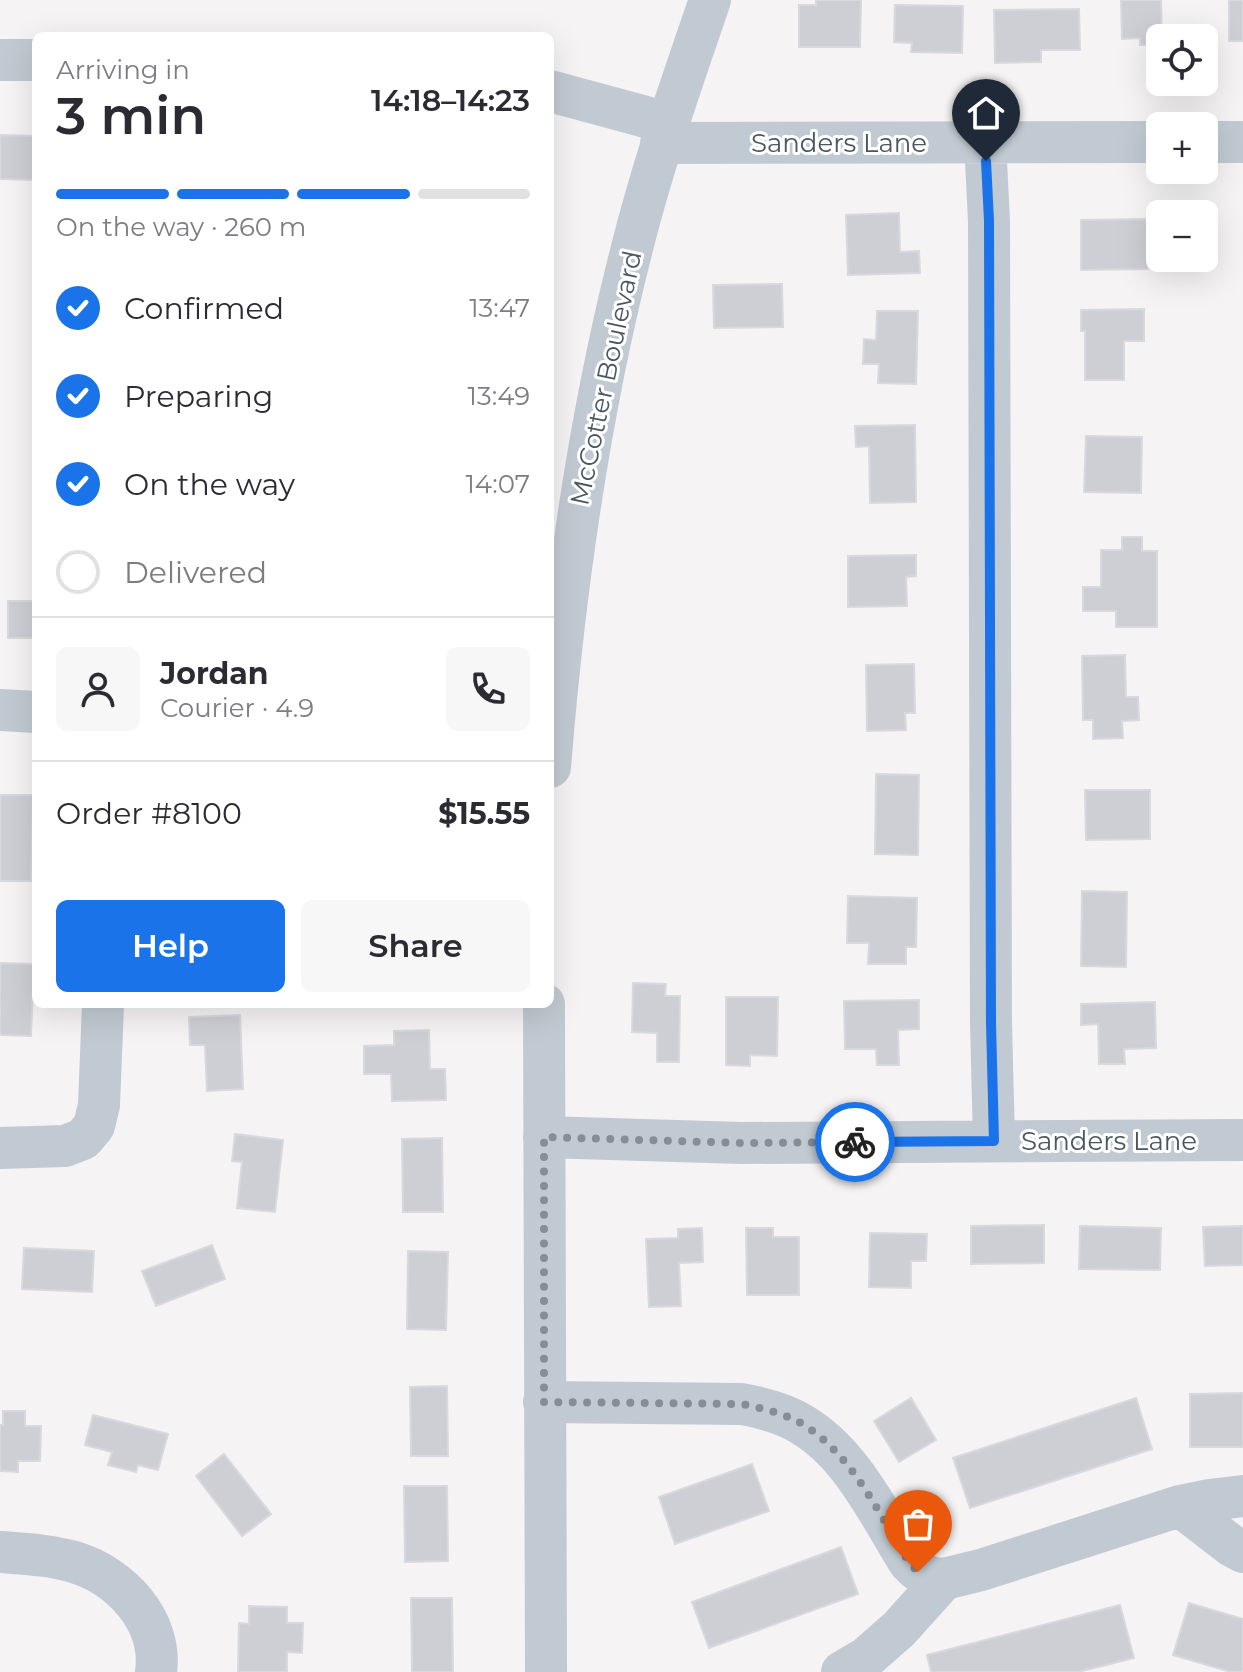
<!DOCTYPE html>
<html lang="en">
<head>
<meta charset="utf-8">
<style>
  body { margin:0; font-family:Montserrat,sans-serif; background:#f7f7f7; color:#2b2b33; height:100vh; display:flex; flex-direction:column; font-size:30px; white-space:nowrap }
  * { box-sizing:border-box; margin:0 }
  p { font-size:26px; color:#7c7c81 }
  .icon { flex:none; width:44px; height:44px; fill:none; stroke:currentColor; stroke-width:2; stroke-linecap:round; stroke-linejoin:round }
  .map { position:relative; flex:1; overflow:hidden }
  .drawer { position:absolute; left:32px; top:32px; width:522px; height:976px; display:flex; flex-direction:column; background:#fff; border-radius:12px; box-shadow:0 8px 32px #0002 }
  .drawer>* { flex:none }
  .buttons { position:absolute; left:1146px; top:24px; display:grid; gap:16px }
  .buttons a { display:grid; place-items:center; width:72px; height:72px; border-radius:12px; background:#fff; box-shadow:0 8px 32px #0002; font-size:40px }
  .pin { position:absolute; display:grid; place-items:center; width:68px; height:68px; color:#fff; margin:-82px -34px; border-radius:50% 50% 50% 0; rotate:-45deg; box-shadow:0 0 8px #0007 }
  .pin .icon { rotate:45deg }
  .courier { position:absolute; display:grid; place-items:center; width:80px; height:80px; margin:-40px; border:6px solid #1a73e8; border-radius:50%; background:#fff; color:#222; box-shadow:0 2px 10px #0007 }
  .headline em { font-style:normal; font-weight:600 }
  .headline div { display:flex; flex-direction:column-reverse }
  .headline { display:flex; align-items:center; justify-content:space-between; height:136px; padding:0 24px }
  h1 { font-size:52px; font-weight:600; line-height:60px }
  .bar { display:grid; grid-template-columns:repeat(4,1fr); gap:12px 8px; align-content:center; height:96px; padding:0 24px }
  .bar i { height:10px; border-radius:6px; background:#e1e1e2 }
  .bar .current { background:#1a73e8 }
  .bar p { grid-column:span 4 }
  .line { display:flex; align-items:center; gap:20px; padding:0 24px; border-top:2px solid #e1e1e2 }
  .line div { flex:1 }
  .round { display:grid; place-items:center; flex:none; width:84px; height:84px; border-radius:12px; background:#f7f7f7 }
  ol { padding:0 24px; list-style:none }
  li { display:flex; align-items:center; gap:24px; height:88px }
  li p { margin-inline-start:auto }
  li .icon { padding:8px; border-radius:50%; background:#1a73e8; color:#fff; stroke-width:4 }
  li:last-child { color:#7c7c81 }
  li i { width:44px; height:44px; border:4px solid #e1e1e2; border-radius:50% }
  .button { display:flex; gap:16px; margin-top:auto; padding:16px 24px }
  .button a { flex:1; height:92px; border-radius:12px; background:#1a73e8; color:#fff; font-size:32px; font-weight:600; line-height:92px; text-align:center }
  .button a+a { background:#f7f7f7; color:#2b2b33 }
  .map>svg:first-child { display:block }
  .building { fill:#cdcfd5; stroke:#d7d9de; stroke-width:2 }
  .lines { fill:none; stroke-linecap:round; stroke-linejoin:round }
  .minor { stroke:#c1cad2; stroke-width:42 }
  .done { stroke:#868d94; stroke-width:8; stroke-dasharray:0 14.4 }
  .route { stroke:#1a73e8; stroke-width:10 }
  .labels { text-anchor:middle; stroke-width:6; stroke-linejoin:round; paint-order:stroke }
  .street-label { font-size:26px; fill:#4a5661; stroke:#fff }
</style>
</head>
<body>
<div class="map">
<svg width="1243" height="1672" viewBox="0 0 1243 1672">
  <rect width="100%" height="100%" fill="#f5f3f3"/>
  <path class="building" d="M816,0h45l-1,47h-61v-42h17z
    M1121,0h40l1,38h-2v7h-20v-7l-18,1z
    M1229,0h14v41h-14z
    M895,5l68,1 -1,47 -51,-1 1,-9 -18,-1z
    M1079,9l1,41h-39v12l-46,1 -1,-53z
    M0,135l36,1v44l-36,-1z
    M899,213l1,39 19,-1 1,22 -72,2 -2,-60z
    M1147,219l1,50 -67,1v-50z
    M782,284l1,43 -69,1 -1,-43z
    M1144,309v32h-20v39h-39v-49h-4v-21z
    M877,311h41l-2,73 -38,-1 1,-19h-16l1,-25 12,1z
    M915,425l1,77 -46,1 -1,-57 -13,1 -1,-21z
    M1086,436l56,1 -1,56 -57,-1z
    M1122,537h20v14h15v76h-41v-16h-33v-24h18v-37h21z
    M916,555v21l-10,1 1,29 -59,1v-51z
    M8,601h28v37h-28z
    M1125,655l1,42h12l1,23 -17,1 1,17 -30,1v-19h-10l-1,-64z
    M914,664l1,49h-10l1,17 -39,1 -1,-66z
    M876,774l43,1 -1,80 -43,-1z
    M1085,790h65v49l-64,1z
    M0,795h33l-2,86h-31z
    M1082,891l45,1 -1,75 -45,-1z
    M848,896l69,2 -1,49h-10v17h-38l1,-21h-22z
    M0,963l34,1 -3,72 -31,-1z
    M633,983l33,1 -1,12h15l-1,66h-22v-29l-25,-1z
    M726,997h52l-1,59 -27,-1v11l-24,-1z
    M919,1000v29l-21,1 1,35h-22l-1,-16h-31l-1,-48z
    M1155,1002l1,46 -32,1 1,15h-26l-1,-40 -17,1v-21z
    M240,1015l3,74 -36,2 -2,-46h-15l-1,-28z
    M429,1030l1,39h15l1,31 -54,1 -1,-27h-27v-28l30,-1v-14z
    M235,1134l48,6 -8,72 -38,-4 5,-46 -10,-1z
    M442,1138l1,74h-40l-1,-73z
    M1044,1225v38l-73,1v-38z
    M1080,1226l81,2 -1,42 -81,-1z
    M1243,1226v39l-38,1 -2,-39z
    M702,1228l1,34 -24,1 2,43 -32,1 -3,-68 32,-1v-9z
    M746,1228h27v9h26v58h-52z
    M870,1233l57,1 -1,27h-15v27l-42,-1z
    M212,1245l13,34 -69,27 -14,-35z
    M24,1248l70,3 -2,41 -70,-3z
    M408,1251l40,1 -2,78 -39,-1z
    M447,1386l1,70h-37l-1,-69z
    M1243,1393v54h-53v-53z
    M911,1398l25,42 -37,22 -25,-41z
    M1136,1398l16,51 -182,59 -17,-50z
    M3,1411h22v15h16l-1,35h-22v11l-18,-1v-46h3z
    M93,1415l75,19 -10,36 -20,-5 -2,7 -28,-7 4,-13 -27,-7z
    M224,1454l47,60 -29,22 -46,-60z
    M752,1464l17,47 -94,33 -16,-47z
    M404,1486h43l1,75 -43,1z
    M841,1547l17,47 -149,54 -17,-46z
    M411,1598h41l1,74h-41z
    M1189,1603l54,16v53h-12l-58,-17z
    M1120,1605l14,53 -56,14h-147l-4,-17z
    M249,1606l38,1v16h16l-1,30 -15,-1v20h-49l1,-49 10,1z"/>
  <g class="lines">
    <path class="minor" d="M0,60h36
      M550,91l118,32
      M983,142l3,19 3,60 2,802 3,118
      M1204,142h39
      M661,143l499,-1
      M0,710l36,2
      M550,767c14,-175 38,-348 82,-519 21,-84 50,-166 78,-248
      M544,1004l2,668
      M544,1137l198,6 501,-3
      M0,1148l65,-2 18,-7 11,-13 5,-21 4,-101
      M544,1402l198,2c15,3 29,6 43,12 61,25 91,93 124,146 11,12 19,16 35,17
      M1243,1496l-34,4 -29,6 52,40 11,6
      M0,1552c25,2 50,3 74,10 47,14 89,59 82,110
      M842,1672l24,-14 33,-29 45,-50 37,-9 199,-64"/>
  </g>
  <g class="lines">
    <path class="done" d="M855,1142l-113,1 -198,-6v265l198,2c23,5 46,10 65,23 47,31 73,89 102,135l9,10"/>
    <path class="route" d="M855,1142l139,-1 -3,-118 -2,-802 -3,-60"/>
  </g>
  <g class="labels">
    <g class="street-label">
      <text x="839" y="152">Sanders Lane</text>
      <text transform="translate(606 378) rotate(-78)" y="9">McCotter Boulevard</text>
      <text x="1109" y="1150">Sanders Lane</text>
    </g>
  </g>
</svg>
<div class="buttons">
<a><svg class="icon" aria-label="locate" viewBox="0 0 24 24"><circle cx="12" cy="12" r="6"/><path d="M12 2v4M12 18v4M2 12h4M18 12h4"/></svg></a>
<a>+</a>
<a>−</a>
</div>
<div class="pin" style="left:918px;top:1572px;background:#ea580c"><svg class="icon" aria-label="bag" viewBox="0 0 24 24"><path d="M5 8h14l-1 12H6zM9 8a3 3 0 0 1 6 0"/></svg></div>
<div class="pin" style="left:986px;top:161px;background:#1f2937"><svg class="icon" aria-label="home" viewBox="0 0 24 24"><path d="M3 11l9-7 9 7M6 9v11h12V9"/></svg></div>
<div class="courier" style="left:855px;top:1142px"><svg class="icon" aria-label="bike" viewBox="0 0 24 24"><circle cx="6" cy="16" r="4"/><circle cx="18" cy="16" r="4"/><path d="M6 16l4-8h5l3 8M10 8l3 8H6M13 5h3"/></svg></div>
<section class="drawer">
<div class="headline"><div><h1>3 min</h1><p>Arriving in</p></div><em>14:18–14:23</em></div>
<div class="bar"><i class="current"></i><i class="current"></i><i class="current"></i><i></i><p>On the way · 260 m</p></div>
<ol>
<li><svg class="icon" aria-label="check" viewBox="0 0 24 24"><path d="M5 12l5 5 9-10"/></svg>Confirmed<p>13:47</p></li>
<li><svg class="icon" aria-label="check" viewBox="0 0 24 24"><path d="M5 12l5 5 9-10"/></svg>Preparing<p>13:49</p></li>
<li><svg class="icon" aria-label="check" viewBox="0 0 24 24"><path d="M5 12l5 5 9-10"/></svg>On the way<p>14:07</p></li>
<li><i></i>Delivered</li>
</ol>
<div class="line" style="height:144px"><a class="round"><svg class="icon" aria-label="person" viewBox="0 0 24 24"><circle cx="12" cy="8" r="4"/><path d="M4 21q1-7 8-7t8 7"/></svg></a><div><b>Jordan</b><p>Courier · 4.9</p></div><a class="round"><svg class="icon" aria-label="phone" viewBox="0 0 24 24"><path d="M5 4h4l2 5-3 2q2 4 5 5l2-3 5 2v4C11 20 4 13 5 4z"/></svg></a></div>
<div class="line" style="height:104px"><div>Order #8100</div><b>$15.55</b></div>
<div class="button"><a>Help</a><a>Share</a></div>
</section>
</div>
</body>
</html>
